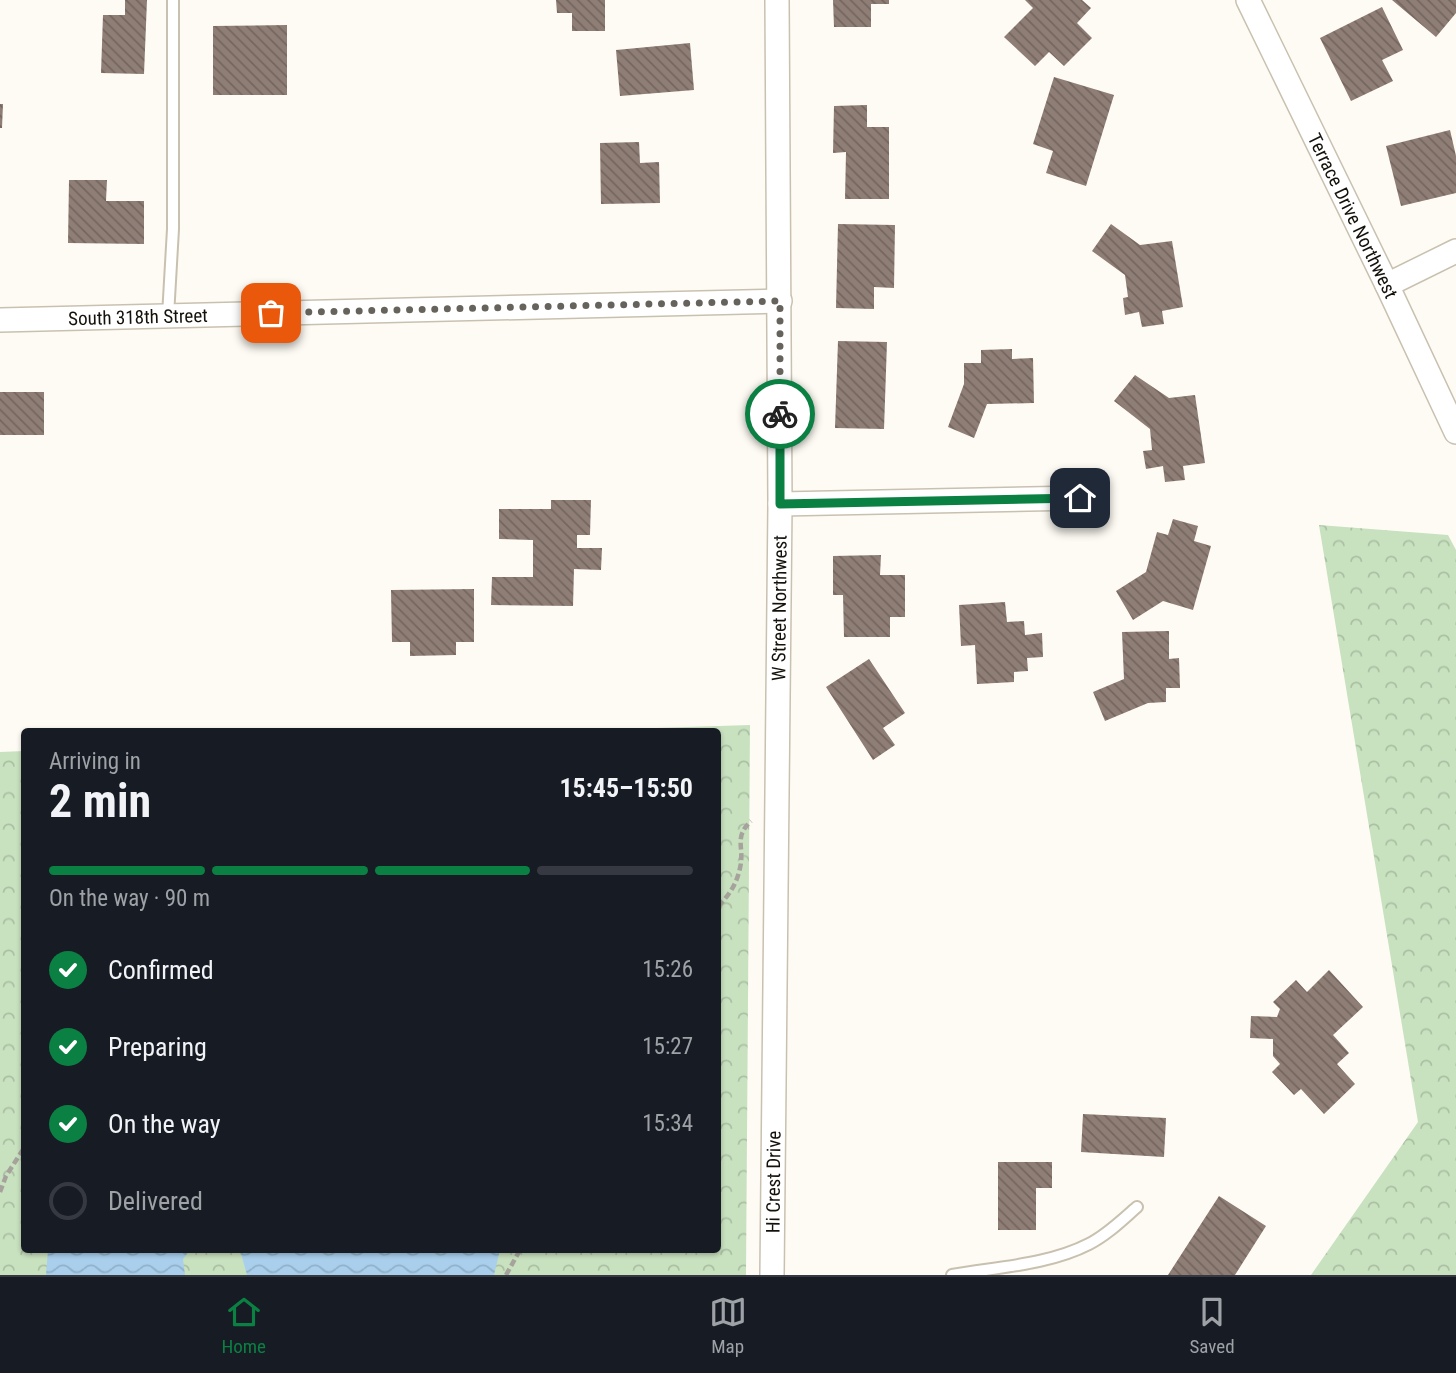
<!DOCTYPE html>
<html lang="en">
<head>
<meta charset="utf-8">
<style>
  body { margin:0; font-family:"Roboto Condensed",sans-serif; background:#20242c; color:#f1f3f6; height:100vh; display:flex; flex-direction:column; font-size:26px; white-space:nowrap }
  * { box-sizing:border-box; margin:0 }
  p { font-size:23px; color:#9ea1a6 }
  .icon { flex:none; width:38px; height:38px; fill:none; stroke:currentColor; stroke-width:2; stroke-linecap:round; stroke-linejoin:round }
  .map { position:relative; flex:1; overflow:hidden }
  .details { position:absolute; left:21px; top:728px; width:700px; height:525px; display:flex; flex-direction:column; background:#171b24; border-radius:7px; box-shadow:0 2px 5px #0004 }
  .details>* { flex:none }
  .pin { position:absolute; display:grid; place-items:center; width:60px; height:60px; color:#fff; margin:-30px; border-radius:14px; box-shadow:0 4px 10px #0006 }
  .courier { position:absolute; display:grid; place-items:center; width:70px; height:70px; margin:-35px; border:5px solid #0b8043; border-radius:50%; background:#fff; color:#222; box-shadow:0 2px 9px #0007 }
  .headline em { font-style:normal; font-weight:700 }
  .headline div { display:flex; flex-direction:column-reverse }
  .headline { display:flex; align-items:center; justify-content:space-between; height:119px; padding:0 28px }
  h1 { font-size:46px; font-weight:700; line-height:52px }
  .bar { display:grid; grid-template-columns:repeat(4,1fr); gap:10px 7px; align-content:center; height:84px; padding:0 28px }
  .bar i { height:9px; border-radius:5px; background:#363941 }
  .bar .on { background:#0b8043 }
  .bar p { grid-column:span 4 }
  ol { padding:0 28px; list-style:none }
  li { display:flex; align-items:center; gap:21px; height:77px }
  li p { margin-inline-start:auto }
  li .icon { padding:7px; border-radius:50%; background:#0b8043; color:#fff; stroke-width:4 }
  li:last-child { color:#9ea1a6 }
  li i { width:38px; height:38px; border:4px solid #363941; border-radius:50% }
  .menu { display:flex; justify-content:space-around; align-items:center; height:98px; border-top:2px solid #363941; background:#171b24; font-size:19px; color:#9ea1a6 }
  .menu a { display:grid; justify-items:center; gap:4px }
  .menu .on { color:#0b8043 }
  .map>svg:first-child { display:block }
  .forest { fill:url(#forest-crowns) }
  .water { fill:url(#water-waves) }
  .building { fill:url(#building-back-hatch) }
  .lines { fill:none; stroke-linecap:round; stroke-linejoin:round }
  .service-casing { stroke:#c9c1b0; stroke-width:14 }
  .minor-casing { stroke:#c9c1b0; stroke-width:26 }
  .path { stroke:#a6a39c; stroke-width:4.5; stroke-dasharray:7 3.5; stroke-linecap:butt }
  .service { stroke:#fff; stroke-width:10 }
  .minor { stroke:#fff; stroke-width:23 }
  .done { stroke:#66635d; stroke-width:7; stroke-dasharray:0 12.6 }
  .route { stroke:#0b8043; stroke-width:9 }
  .labels { text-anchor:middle; stroke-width:5; stroke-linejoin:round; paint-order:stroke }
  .street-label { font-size:19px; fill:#14110b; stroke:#fff }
</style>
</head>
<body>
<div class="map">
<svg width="1456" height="1275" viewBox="0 0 1456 1275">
  <defs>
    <pattern id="forest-crowns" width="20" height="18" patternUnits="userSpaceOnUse" patternTransform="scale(1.75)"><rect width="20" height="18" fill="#c8e1bf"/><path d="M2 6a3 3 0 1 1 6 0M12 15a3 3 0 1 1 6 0" fill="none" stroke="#abc0a3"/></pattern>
    <pattern id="water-waves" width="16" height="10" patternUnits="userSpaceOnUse" patternTransform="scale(1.75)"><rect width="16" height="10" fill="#a9cfec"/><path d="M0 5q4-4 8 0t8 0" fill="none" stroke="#91b1c9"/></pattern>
    <pattern id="building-back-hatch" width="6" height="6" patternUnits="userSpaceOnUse" patternTransform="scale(1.75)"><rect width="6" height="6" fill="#8f7e76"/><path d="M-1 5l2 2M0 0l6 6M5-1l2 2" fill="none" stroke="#74665f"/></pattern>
  </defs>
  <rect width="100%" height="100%" fill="#fefbf4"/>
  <path class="forest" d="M1319,525l129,10 8,15v725h-145l107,-153z
    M750,725l-4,550h-746v-523l24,-1v499h694v-518l-156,-1z"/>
  <path class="water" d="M48,1250h142l-7,9 2,16h-139z
    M240,1250h260l-6,25h-247z"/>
  <path class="building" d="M125,0h22l-3,74 -43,-1 2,-58h22z
    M556,0h49v31h-33v-18h-15z
    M833,0h56v4h-18v23h-37z
    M1025,0h57l9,8 -14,15 15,15 -28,28 -15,-14 -14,14 -31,-29 29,-29z
    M1392,0h64v13l-20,24z
    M1382,7l21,43 -21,10 11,21 -42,20 -31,-63z
    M287,25v70h-74v-69z
    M690,43l4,47 -74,6 -4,-46z
    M1054,77l60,18 -28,91 -40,-13 7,-22 -20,-7z
    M0,104h3l-1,24h-2z
    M867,105v22h22v72h-44l1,-47 -13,1 1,-47z
    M1450,130l6,26v37l-55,13 -15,-60z
    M639,142l1,21 19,-1 1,41 -59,1 -1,-61z
    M69,180h38l-1,21h38v43l-76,-1z
    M838,224l57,1 -1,63 -20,-1v22l-38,-1z
    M1111,224l29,21 32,-4 11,66 -21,4 2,13 -22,3 -3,-15 -14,3 -2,-17 5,-1 -3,-22 -33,-24z
    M838,341l49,1 -3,87 -49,-1z
    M1012,349v10l21,-1 1,45 -47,1 -13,34 -26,-11 16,-43v-21h17v-13z
    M1135,375l34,23 26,-3 10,68 -22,3 2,14 -20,2 -2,-16 -17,3 -3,-18 9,-1 -2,-21 -36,-28z
    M0,392h44v43h-44z
    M551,500h40l-1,35h-13v13h25l-1,22 -27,-1 -1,37 -82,-1 1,-28h41v-37l-34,-1v-30h52z
    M1173,519l25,7 -4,15 17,5 -18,64 -30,-9 -30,19 -17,-29 30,-19 11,-40 11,3z
    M881,555l-1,20h25v42h-15v20h-46l-1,-42h-10v-39z
    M474,589v53h-18v13l-46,1v-14h-18l-1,-52z
    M1005,602l2,20 17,-1 1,14 17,-2 1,24 -16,1 1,13 -14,1v10l-37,2 -2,-39 -14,1 -2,-41z
    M1169,631v28l10,-1 1,30h-14v14l-18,1 -43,18 -12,-29 31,-13 -2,-47z
    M869,659l36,54 -22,15 12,17 -22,15 -47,-73z
    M1329,970l34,37 -30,28 16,18 -12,11 18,20 -31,30 -23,-25 -7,6 -22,-23 8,-8 -7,-8v-17l-23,-1 1,-22 26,1 3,-8 -7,-7 23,-22 11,12z
    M1083,1114l83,4 -2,39 -83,-5z
    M998,1162h54v26h-16v42h-38z
    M1219,1196l47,30 -31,49h-67z"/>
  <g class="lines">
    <g class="service-casing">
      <path id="service" d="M168,316l5,-87v-229
        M952,1275c45,-8 96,-10 137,-31 18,-9 33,-24 48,-37"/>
    </g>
    <g class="minor-casing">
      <g id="minor">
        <path id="s1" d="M1248,0l139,285 69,147"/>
        <path d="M1387,285l69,-34"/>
        <path id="s2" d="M0,320l780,-19"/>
        <path d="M780,504l300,-6"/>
        <path id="s3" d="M772,1275l8,-771 -3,-504"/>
      </g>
    </g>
    <path class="path" d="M718,906c11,-10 19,-23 22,-38 5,-21 -7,-30 11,-47
      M0,1192l6,-16 18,-28
      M506,1275l14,-25"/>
    <use href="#service" class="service"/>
    <use href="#minor" class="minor"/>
  </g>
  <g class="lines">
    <path class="done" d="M271,313l509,-12v113"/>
    <path class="route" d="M780,414v90l300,-6"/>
  </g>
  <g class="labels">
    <g class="street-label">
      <text dy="7" stroke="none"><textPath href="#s1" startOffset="240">Terrace Drive Northwest</textPath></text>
      <text dy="7" stroke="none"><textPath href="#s2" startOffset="138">South 318th Street</textPath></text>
      <text dy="7" stroke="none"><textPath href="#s3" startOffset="667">W Street Northwest</textPath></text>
      <text dy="7" stroke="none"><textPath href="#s3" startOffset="93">Hi Crest Drive</textPath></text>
    </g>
  </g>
</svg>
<div class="pin" style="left:271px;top:313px;background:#ea580c"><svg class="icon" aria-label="bag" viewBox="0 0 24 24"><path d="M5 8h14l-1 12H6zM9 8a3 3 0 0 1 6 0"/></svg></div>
<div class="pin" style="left:1080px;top:498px;background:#1f2937"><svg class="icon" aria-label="home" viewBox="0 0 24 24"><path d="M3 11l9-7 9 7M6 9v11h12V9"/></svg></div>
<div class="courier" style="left:780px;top:414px"><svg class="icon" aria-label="bike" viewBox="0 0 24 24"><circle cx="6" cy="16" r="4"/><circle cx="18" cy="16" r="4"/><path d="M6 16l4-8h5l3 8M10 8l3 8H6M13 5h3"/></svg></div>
<section class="details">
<div class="headline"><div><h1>2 min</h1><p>Arriving in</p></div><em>15:45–15:50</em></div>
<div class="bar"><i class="on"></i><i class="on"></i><i class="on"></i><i></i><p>On the way · 90 m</p></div>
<ol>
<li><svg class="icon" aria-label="check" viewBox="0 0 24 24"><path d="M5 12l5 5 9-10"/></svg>Confirmed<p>15:26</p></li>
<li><svg class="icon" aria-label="check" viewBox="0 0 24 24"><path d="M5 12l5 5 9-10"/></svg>Preparing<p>15:27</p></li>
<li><svg class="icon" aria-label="check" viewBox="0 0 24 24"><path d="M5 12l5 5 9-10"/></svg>On the way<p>15:34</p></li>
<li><i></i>Delivered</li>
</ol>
</section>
</div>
<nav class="menu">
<a class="on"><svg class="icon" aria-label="home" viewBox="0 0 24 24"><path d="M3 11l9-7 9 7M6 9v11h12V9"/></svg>Home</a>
<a><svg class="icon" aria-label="map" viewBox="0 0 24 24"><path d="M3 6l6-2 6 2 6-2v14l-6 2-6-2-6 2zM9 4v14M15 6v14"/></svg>Map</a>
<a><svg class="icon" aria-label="saved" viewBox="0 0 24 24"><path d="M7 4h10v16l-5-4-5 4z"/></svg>Saved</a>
</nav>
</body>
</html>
